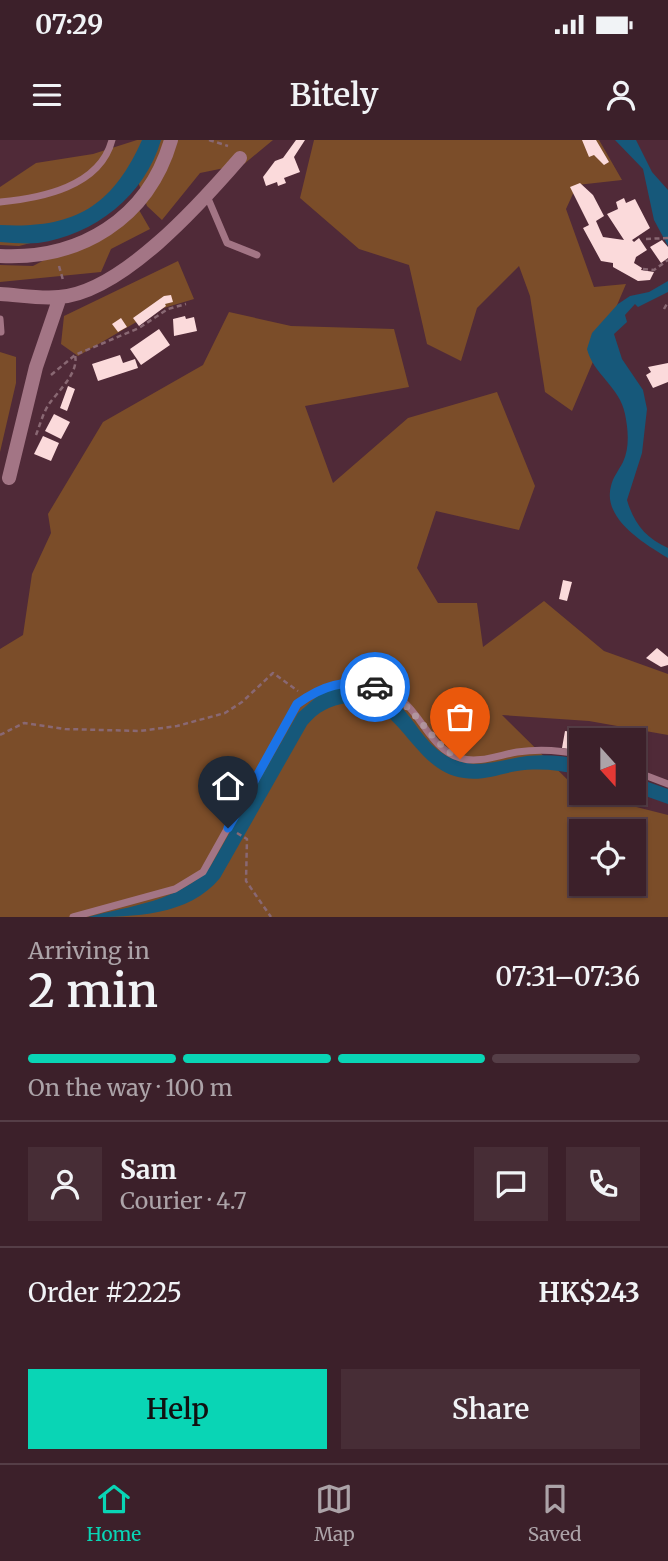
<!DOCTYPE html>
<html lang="en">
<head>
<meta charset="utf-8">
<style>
  body { margin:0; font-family:Merriweather,serif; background:#472d36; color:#f1f3f6; height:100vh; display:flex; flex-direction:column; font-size:26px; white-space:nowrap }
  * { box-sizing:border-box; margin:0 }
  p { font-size:23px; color:#aca3a8 }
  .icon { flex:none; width:38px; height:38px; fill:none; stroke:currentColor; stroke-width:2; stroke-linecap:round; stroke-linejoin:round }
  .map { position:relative; height:777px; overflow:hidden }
  .details { display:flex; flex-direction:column; background:#3c202a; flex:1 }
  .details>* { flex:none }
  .needle { width:46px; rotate:159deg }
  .buttons { position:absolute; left:569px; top:588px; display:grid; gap:14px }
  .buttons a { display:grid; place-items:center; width:77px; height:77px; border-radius:0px; background:#3c202a; box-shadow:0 2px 5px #0004,0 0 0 2px #553e47; font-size:35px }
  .pin { position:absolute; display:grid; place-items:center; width:60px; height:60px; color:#fff; margin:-72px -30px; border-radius:50% 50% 50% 0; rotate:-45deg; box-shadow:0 0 7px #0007 }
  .pin .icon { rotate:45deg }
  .courier { position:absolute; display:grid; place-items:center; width:70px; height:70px; margin:-35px; border:5px solid #1a73e8; border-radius:50%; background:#fff; color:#222; box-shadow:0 2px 9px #0007 }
  .head em { font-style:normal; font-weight:600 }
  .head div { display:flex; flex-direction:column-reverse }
  .head { display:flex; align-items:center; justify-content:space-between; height:119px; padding:0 28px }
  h1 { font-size:46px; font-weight:600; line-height:52px }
  .bar { display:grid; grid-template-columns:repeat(4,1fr); gap:10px 7px; align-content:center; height:84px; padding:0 28px }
  .bar i { height:9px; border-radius:5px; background:#553e47 }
  .bar .active { background:#09d5b5 }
  .bar p { grid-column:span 4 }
  .line { display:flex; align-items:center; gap:18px; padding:0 28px; border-top:2px solid #553e47 }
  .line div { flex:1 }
  .round { display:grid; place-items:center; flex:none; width:74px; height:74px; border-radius:0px; background:#472d36 }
  .action { display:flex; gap:14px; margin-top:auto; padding:14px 28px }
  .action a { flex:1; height:80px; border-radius:0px; background:#09d5b5; color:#111; font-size:28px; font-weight:600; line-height:80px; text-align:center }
  .action a+a { background:#472d36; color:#f1f3f6 }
  .status { display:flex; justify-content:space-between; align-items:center; height:49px; padding:0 35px; background:#3c202a; direction:ltr }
  .status svg { height:19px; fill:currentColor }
  header { display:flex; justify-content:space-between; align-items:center; height:91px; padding:0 28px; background:#3c202a; font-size:32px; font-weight:600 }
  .tabs { display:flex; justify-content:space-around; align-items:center; height:98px; border-top:2px solid #553e47; background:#3c202a; font-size:19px; color:#aca3a8 }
  .tabs a { display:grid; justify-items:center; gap:4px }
  .tabs .active { color:#09d5b5 }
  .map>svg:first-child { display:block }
  .green { fill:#7b4d29; fill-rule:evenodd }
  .water { fill:#16587a }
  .building { fill:#fbdadb }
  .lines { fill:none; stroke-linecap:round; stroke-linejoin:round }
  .path { stroke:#896873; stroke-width:2.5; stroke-dasharray:5 3.5; stroke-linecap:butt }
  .lane { stroke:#a37585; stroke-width:7 }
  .street { stroke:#a37585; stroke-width:14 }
  .done { stroke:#b2959e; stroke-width:7; stroke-dasharray:0 12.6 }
  .route { stroke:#1a73e8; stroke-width:9 }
</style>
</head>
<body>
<div class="status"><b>07:29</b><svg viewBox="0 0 49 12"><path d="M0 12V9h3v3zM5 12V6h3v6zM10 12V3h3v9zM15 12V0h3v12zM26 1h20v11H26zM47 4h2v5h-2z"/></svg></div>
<header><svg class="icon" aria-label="menu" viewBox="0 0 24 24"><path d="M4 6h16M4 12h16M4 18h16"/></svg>Bitely<svg class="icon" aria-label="person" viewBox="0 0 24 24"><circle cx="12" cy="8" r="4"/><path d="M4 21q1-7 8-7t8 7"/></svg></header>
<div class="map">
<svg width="668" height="777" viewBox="0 0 668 777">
  <rect width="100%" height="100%" fill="#502a38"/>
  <path class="green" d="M137,0h136l-29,24 -44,9 -38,47 -15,-14 -10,-27 -64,53 -54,14 -19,-1v-58l36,-24 57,-9z
    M314,0h285l23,40 -45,5 -11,24 28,78 32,-3 -54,127 -27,-19 -15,-96 -11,-30 -42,42 -16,53 -34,-17 -18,-79 -50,-16 -59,-51z
    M139,70l11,19 -39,20 -10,23 -101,10v-17l33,1z
    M178,121l16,38 -37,11 -79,46 -17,-12 3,-28z
    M229,172l62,14 103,3 15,58 -104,19 28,77 75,-65 89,-26 38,94 -16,44 -83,-19 -19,57 21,35h39l6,44 61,-46 60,50 64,23v61l-79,-14 -87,-6 79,78 87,22v102h-668v-268l23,-14 9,-61 19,-41 -3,-19 55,-92 100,-57zM581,691h53v53h-53z
    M0,212l16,5v26l-16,69z"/>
  <path class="water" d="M142,0h19c-16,55 -66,95 -123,103 -12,1 -26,0 -38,-1v-17c74,4 112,-18 142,-85z
    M615,0h21l16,32 16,18v56l-14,-26 -11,-51z
    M668,141v11l-30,15 -3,-3 -10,11 2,7 -13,12 8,25 21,31 4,19 -5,44 -15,47c7,24 19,38 41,48v10c-23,-14 -66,-39 -57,-72 2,-9 8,-16 12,-24 7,-15 5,-33 2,-48 -5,-27 -32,-40 -38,-65l5,-16 26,-29 12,-8 19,-4z
    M346,546c69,1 62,53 107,73 24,11 50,0 74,-3 19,-2 36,0 54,3v16c-22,-5 -42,-7 -64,-4 -17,3 -35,10 -53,7 -52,-6 -65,-82 -116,-75 -18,2 -30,9 -41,22l-87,153c-31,38 -87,39 -132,39 41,-11 93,-16 122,-50l88,-154 22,-19z
    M634,637l34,12v15l-34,-12z"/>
  <path class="building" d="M296,0h9l-11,17 6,15 -16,6 2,5 -8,3 -1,-4 -11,4 -3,-9 12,-16 8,-3z
    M582,0h14l13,22 -5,3 -10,-10 -5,2z
    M580,43l13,12 11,21 -8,5 7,16 21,3 -17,-26 11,-5 -2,-7 8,-4 2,5 9,-4 15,29 -18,12 2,2 5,-4 8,12 -11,7 -2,6 8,5 -1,2 13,2 -4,8 -12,1 -25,-14v-4l-12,-2 -18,-33 6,-3 -19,-38z
    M662,100l6,7v11l-7,5 -11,-16z
    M171,155l2,7 -8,2 1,2 -27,20 -6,-8 31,-22z
    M185,176l1,3 8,-2 3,14 -23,5 -1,-17z
    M121,178l6,9 -9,5 -6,-8z
    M159,189l11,16 -29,20 -11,-16z
    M120,215l3,8 12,-4 3,9 -40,13 -6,-17z
    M668,223v19l-15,6 -7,-13 5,-3 -3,-5z
    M68,246l7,3 -8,22 -7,-3z
    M54,274l16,8 -9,17 -16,-8z
    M43,296l16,7 -8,18 -17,-7z
    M563,440l9,2 -5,19 -8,-2z
    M657,508l11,9v8l-7,2 -15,-9z
    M565,591l21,3 -1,6h-4v11l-19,-3z"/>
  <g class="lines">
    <path class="path" d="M209,0l19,6
      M646,99l22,-1
      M59,126l4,14
      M643,129l11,1 14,-10
      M664,169l4,-7
      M51,235l24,-20 64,-27 29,-19 18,-5
      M36,295c4,-10 7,-22 13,-31 10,-14 30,-31 26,-49
      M0,595l24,-12 41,6 75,2 37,-5 48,-13 17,-11 31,-29 25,18
      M237,693l10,6 -1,42 25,36"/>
    <path class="lane" d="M207,56l20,47 30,12
      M0,62c41,-4 100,-15 112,-62
      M0,179l1,13
      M634,631l34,13
      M73,777l102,-28 28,-17 94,-168c31,-23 76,-32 107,-2 19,17 29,48 56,56 18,6 39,-3 57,-6 22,-3 43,-2 64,3"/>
    <path class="street" d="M0,116c80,4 148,-37 171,-116
      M0,154c19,1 40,5 59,3 62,-4 142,-94 181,-139
      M9,338l27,-111 24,-70"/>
  </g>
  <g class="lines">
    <path class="done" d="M375,547c41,14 49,51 85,72"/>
    <path class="route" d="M228,688l69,-124c25,-18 48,-26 78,-17"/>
  </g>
</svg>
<div class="buttons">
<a><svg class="needle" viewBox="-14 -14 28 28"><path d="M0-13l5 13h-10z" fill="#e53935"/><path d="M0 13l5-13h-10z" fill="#aca3a8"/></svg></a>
<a><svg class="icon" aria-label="locate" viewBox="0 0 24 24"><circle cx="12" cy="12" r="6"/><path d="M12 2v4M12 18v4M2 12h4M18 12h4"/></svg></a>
</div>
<div class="pin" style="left:460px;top:619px;background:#ea580c"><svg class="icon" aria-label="bag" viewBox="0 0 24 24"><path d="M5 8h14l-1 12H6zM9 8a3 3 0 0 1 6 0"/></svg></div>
<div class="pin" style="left:228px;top:688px;background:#1f2937"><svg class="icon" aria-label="home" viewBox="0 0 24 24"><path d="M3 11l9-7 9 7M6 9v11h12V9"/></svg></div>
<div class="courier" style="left:375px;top:547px"><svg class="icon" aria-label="car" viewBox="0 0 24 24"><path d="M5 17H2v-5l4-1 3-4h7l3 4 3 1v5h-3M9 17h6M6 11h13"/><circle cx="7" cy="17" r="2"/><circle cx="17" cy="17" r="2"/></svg></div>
</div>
<section class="details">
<div class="head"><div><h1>2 min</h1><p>Arriving in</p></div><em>07:31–07:36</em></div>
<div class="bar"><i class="active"></i><i class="active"></i><i class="active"></i><i></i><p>On the way · 100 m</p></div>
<div class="line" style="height:126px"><a class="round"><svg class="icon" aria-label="person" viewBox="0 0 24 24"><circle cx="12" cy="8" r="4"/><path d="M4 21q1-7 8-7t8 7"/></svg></a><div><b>Sam</b><p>Courier · 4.7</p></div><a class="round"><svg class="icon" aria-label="chat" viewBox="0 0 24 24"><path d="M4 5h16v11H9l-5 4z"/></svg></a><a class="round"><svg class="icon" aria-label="phone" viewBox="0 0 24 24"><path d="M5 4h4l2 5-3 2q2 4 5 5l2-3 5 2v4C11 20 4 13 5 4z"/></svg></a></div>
<div class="line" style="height:91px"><div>Order #2225</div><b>HK$243</b></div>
<div class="action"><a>Help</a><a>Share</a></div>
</section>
<nav class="tabs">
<a class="active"><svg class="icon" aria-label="home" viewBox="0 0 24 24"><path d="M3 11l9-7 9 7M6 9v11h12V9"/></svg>Home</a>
<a><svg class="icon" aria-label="map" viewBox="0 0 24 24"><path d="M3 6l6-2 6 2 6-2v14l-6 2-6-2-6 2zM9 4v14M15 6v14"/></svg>Map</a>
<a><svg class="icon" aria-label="saved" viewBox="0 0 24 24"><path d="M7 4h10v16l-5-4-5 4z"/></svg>Saved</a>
</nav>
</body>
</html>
